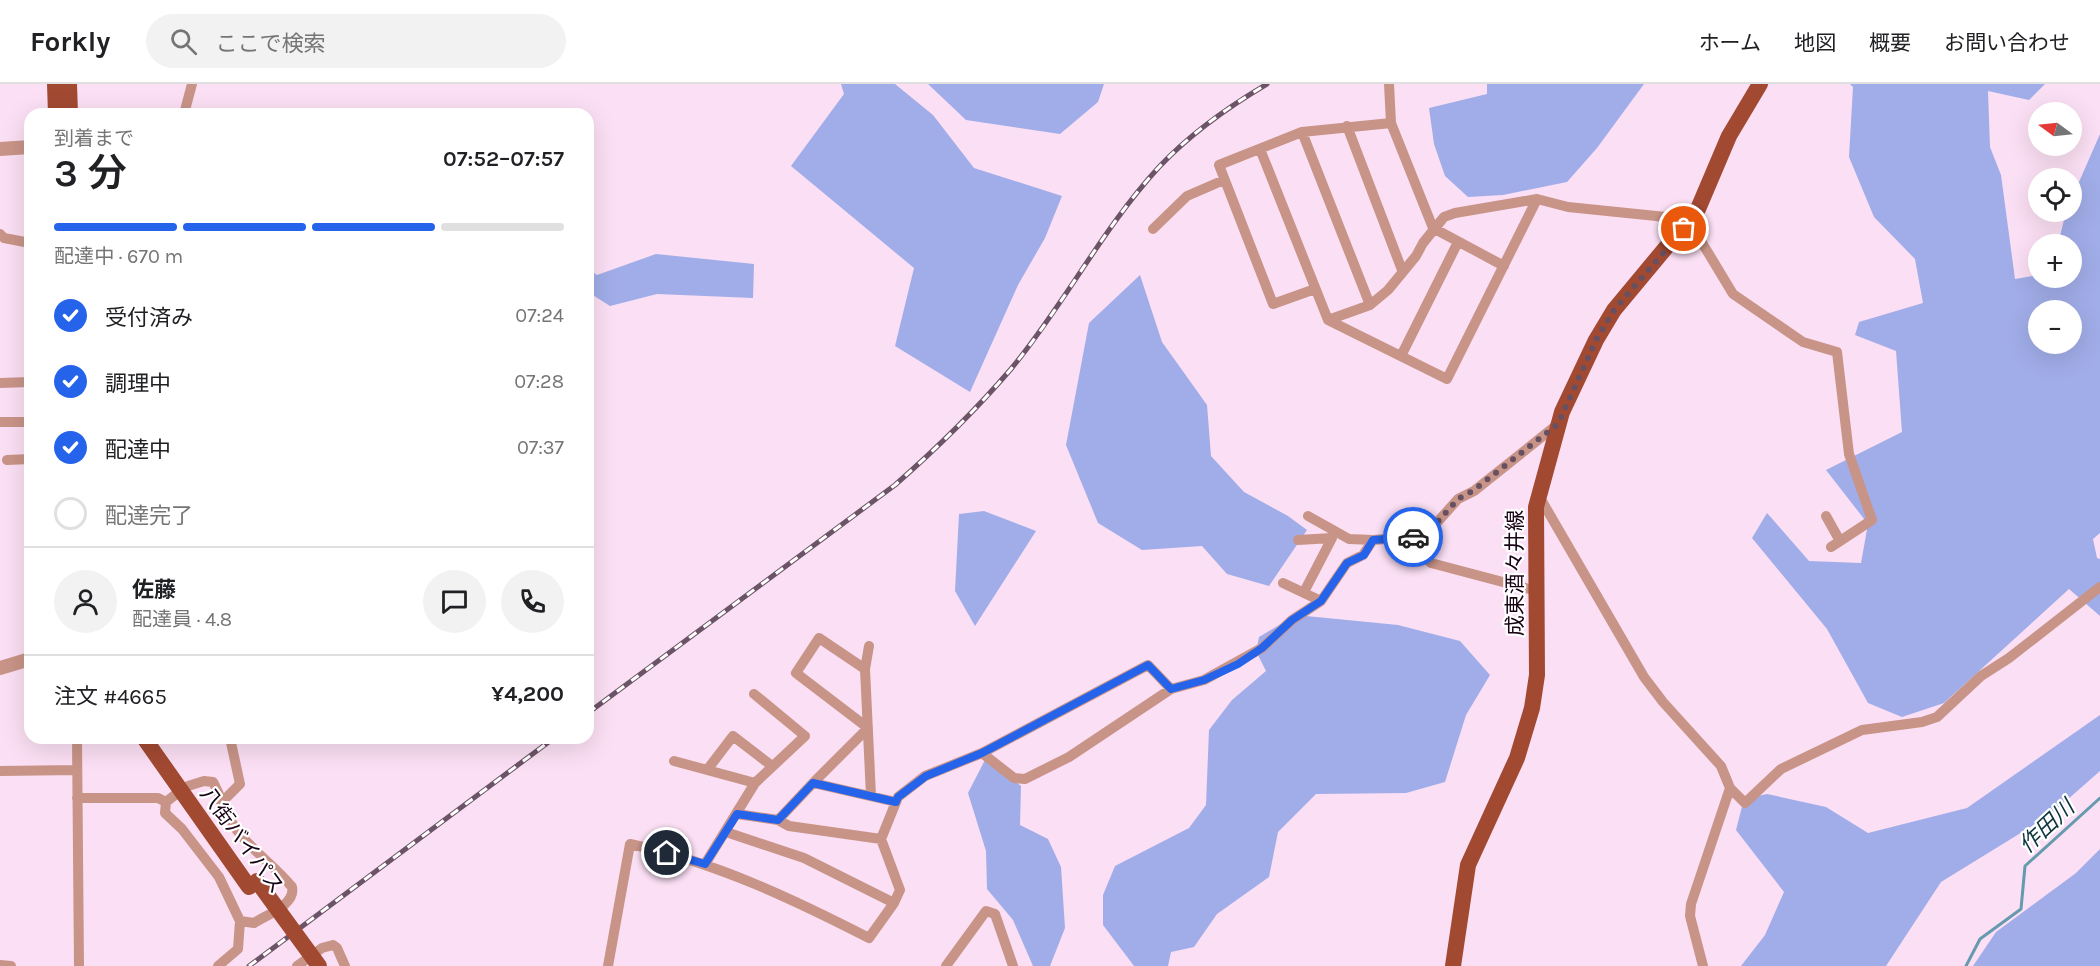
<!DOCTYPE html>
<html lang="ja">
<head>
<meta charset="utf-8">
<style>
  body { margin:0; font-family:Karla,"Noto Sans JP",sans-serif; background:#f2f2f2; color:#202124; height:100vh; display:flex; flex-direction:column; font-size:22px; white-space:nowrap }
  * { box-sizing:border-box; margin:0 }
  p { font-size:20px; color:#757577 }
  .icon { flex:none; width:33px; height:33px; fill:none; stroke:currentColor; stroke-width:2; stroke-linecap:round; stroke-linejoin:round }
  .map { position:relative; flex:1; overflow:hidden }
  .side { position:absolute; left:24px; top:24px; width:570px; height:636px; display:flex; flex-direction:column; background:#fff; border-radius:18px; box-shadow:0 6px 24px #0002 }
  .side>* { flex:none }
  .needle { width:39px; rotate:285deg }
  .buttons { position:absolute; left:2028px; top:18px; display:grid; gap:12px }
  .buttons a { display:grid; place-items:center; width:54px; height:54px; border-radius:50%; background:#fff; box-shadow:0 6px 24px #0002; font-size:30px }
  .pin { position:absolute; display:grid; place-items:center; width:51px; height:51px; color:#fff; margin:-26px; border:3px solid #fff; border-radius:50%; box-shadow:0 2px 6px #0007 }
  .courier { position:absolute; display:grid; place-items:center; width:60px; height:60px; margin:-30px; border:4px solid #2563eb; border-radius:50%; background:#fff; color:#222; box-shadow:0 2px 8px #0007 }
  .headline em { font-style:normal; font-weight:600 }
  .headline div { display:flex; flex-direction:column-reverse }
  .headline { display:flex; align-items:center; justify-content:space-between; height:102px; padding:0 30px }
  h1 { font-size:39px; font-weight:600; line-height:45px }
  .bar { display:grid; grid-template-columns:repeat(4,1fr); gap:9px 6px; align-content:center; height:72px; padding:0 30px }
  .bar i { height:8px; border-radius:4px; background:#e0e0e0 }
  .bar .on { background:#2563eb }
  .bar p { grid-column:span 4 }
  .line { display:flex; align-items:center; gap:15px; padding:0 30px; border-top:2px solid #e0e0e0 }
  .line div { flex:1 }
  .round { display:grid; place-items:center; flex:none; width:63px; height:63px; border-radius:32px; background:#f2f2f2 }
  ol { padding:0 30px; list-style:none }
  li { display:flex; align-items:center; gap:18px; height:66px }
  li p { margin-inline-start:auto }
  li .icon { padding:6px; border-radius:50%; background:#2563eb; color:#fff; stroke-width:4 }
  li:last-child { color:#757577 }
  li i { width:33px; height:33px; border:3px solid #e0e0e0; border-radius:50% }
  header { display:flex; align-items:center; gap:36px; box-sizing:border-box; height:84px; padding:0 30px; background:#fff; border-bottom:2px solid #e0e0e0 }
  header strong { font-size:28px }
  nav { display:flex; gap:33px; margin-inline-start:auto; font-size:21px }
  .search { width:420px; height:54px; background:#f2f2f2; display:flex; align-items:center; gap:15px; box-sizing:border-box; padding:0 21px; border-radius:33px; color:#757577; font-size:22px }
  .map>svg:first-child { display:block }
  .forest { fill:#a1ade8; fill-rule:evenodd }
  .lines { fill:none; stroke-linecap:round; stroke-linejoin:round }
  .stream { stroke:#669aae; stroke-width:3 }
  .minor { stroke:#c89487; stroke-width:10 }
  .tertiary { stroke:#c89487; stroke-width:14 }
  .primary { stroke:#a24932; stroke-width:16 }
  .rail-casing { stroke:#6c5467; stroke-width:5 }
  .rail { stroke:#fff; stroke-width:3; stroke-dasharray:9; stroke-linecap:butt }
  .primary-bridge { stroke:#a24932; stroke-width:16 }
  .done { stroke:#675062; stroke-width:6; stroke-dasharray:0 10.8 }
  .route { stroke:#2563eb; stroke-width:8 }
  .labels { text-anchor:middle; stroke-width:4.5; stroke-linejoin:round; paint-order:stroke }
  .street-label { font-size:21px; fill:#180314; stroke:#fff }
  .water-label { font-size:22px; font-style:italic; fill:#0d353e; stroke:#fff }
</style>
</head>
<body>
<header>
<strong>Forkly</strong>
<div class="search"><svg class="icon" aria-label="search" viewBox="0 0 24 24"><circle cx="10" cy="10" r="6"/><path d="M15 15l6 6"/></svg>ここで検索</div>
<nav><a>ホーム</a><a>地図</a><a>概要</a><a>お問い合わせ</a></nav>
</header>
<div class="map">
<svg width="2100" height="882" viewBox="0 0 2100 882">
  <rect width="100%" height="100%" fill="#fbdff4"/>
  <path class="forest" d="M841,0h54l38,31 41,53 88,28 -17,42 -27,47 -48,107 -75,-46 19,-78 -123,-102 53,-72z
    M928,0h176l-6,18 -38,32 -94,-14z
    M1487,0h157l-47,64 -30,34 -64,13 -35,2 -23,-21 -11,-32 -5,-36 58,-14z
    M1850,0h195l-16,16 -41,-9 2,56 11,28 14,104 23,-4v3h34v-34h-14l8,-32h6v-14l28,-64v399l-7,6 4,19 3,1v57l-31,-27 -125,114 -42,14 -34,-14 -41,-74 -75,-91 15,-25 42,48 52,2 7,-39 -42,-54 76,-38 -6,-81 -41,-16 4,-13 64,-19 -8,-44 -41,-42 -25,-60 4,-70zM2038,226h34v34h-34z
    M656,170l98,10 -1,34 -96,-4 -47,12 -22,-14v-23l9,6z
    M1140,191l22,67 45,63 4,51 33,36 44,24 19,14 -38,56 -42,-12 -25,-28 -60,4 -44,-27 -32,-78 23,-122z
    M984,427l52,20 -61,95 -20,-35 4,-77z
    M1296,531l102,10 62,16 30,34 -24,40 -21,67 -39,11 -90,1 -38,38 -9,45 -52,37 -23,33 -23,5 -3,14h-34l-31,-41v-30l12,-29 74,-38 17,-23 3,-75 23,-30 34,-29 -10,-20 3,-14z
    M2100,631v56l-50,44 -109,67 -55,84h-145l24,-31 19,-43 -48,-62 8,-31 23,-5 59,13 42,26 99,-25z
    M986,674l35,28 -1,39 28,14 13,28 4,61 -15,38h-17l-20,-46 -26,-31 -1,-38 -18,-58z
    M2100,765v117h-127l23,-34 80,-59z"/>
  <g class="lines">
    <path class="stream" d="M1966,882l14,-27 41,-30 4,-43 75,-68"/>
    <path class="minor" d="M1389,0l2,39 42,105 71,38
      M184,30l8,-30
      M1347,42l55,144
      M1302,48l68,173
      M1260,65l68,171 119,59 90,-180
      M1153,145l34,-33 37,-16
      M0,150l4,4 26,5
      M1315,205l-42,15 -54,-139 83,-33 89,-9
      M1328,236l42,-15 18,-15 28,-34 7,-13 21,-26 11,-4 82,-14 31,8 98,10 35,24 32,53 70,48 34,10 12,102 23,66 -41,27
      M1401,272l57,-114
      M0,299l30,-1
      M0,338h30
      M7,376l23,-1
      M1539,412l105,181 19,25 58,64 9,22 15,15 36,-34 81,-39 60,-8 15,-5 44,-41 28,-18 91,-71
      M1308,432l41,23 24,1
      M1826,432l14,25
      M1425,452l-1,21 7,6 106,28
      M1298,456l34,-2 -28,54
      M1283,499l38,18
      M869,562l-4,23 6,127
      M77,654l2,228
      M982,669l32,25 11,1 44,-22 102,-68 33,-9 58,-32 30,-28 29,-19 26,-38 16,-8 10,-15 52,-4 33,-37 16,-8 84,-67
      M674,677l81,22
      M707,686l26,-34 39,30
      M0,687l77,-1
      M813,699l55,-55 -72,-55 23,-35 46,31
      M180,707l-14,11 -1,11 17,16 37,48 21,44 14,2c12,-8 42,-18 38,-36 -17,-21 -40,-36 -56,-58 -11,-15 -14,-31 -23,-47l-9,-1 -16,5
      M77,714h81l8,4
      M221,719l19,-19 -10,-46
      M737,730l41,6 11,6 92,13 17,-42 27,-21 57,-23 166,-88 23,24
      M778,736l35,-37 83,19
      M881,755l19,51 -6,13
      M705,780l50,-81 50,-47 -51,-42
      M0,881l11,1
      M218,882l20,-17 2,-28
      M297,882l25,-18 11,-3 4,3 8,18
      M608,882l22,-122c85,18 163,55 239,94l25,-35 -90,-45 -78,-26
      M946,882l40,-55 9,3 18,52
      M1703,882l-13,-50 1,-12 39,-116"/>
    <path class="tertiary" d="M0,65l30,-2
      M0,584l30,-9"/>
    <path class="primary" d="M55,0l1,30
      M69,0l1,30
      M144,654l105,149
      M1453,882l15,-101 49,-107 15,-50 5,-33 -1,-168 26,-95 34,-72 18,-30 84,-101 31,-73 31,-52"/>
    <g class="rail-casing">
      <path id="rail" d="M588,629l307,-228c41,-36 80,-74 116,-116 53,-64 91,-140 148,-202 31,-33 69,-60 108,-83
        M249,882l305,-228"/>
    </g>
    <use href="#rail" class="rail"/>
    <path class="primary-bridge" d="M257,797l62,85"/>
  </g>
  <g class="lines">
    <path class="done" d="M1413,453l12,-1 33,-37 16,-9 84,-66 38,-84 18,-30 70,-81"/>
    <path class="route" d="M667,769l38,11 32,-50 41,6 35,-37 83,19 2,-5 28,-21 56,-23 166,-88 23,24 33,-9 34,-16 24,-16 30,-28 29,-19 26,-38 17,-8 9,-15 40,-3"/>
  </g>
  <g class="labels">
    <g class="street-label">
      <text transform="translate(1515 489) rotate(-90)" y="7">成東酒々井線</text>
      <text transform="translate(242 756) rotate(54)" y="7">八街バイパス</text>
    </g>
    <g class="water-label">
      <text transform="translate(2046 742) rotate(-43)" y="8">作田川</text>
    </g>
  </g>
</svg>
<div class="buttons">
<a><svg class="needle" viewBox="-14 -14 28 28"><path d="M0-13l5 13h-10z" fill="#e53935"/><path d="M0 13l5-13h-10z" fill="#757577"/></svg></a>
<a><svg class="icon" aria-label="locate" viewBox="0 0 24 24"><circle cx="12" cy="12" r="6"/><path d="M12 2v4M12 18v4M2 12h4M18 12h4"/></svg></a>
<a>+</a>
<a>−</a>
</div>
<div class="pin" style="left:1684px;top:145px;background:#ea580c"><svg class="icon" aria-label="bag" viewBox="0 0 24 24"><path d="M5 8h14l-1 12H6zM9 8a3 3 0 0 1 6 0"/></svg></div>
<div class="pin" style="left:667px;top:769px;background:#1f2937"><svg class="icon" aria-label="home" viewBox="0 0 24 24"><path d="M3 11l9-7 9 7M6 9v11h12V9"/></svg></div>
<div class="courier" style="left:1413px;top:453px"><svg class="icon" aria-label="car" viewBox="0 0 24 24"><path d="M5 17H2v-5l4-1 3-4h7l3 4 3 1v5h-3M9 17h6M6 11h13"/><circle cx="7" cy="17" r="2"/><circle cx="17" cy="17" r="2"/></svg></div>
<section class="side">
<div class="headline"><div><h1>3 分</h1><p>到着まで</p></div><em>07:52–07:57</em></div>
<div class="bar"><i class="on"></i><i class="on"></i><i class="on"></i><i></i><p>配達中 · 670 m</p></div>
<ol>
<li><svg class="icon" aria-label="check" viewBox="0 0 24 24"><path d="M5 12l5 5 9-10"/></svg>受付済み<p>07:24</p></li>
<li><svg class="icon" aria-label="check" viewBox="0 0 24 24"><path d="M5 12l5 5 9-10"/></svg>調理中<p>07:28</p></li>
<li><svg class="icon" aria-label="check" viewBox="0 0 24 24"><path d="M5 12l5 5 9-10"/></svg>配達中<p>07:37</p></li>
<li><i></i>配達完了</li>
</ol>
<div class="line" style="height:108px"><a class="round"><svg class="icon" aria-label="person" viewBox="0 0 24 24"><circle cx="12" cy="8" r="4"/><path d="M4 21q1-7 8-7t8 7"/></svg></a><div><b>佐藤</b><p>配達員 · 4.8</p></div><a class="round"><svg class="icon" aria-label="chat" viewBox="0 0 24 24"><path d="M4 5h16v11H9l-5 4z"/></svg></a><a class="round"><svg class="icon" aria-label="phone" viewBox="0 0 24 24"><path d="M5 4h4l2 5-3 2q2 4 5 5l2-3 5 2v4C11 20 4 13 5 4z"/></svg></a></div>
<div class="line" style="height:78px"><div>注文 #4665</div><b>¥4,200</b></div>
</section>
</div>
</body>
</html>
